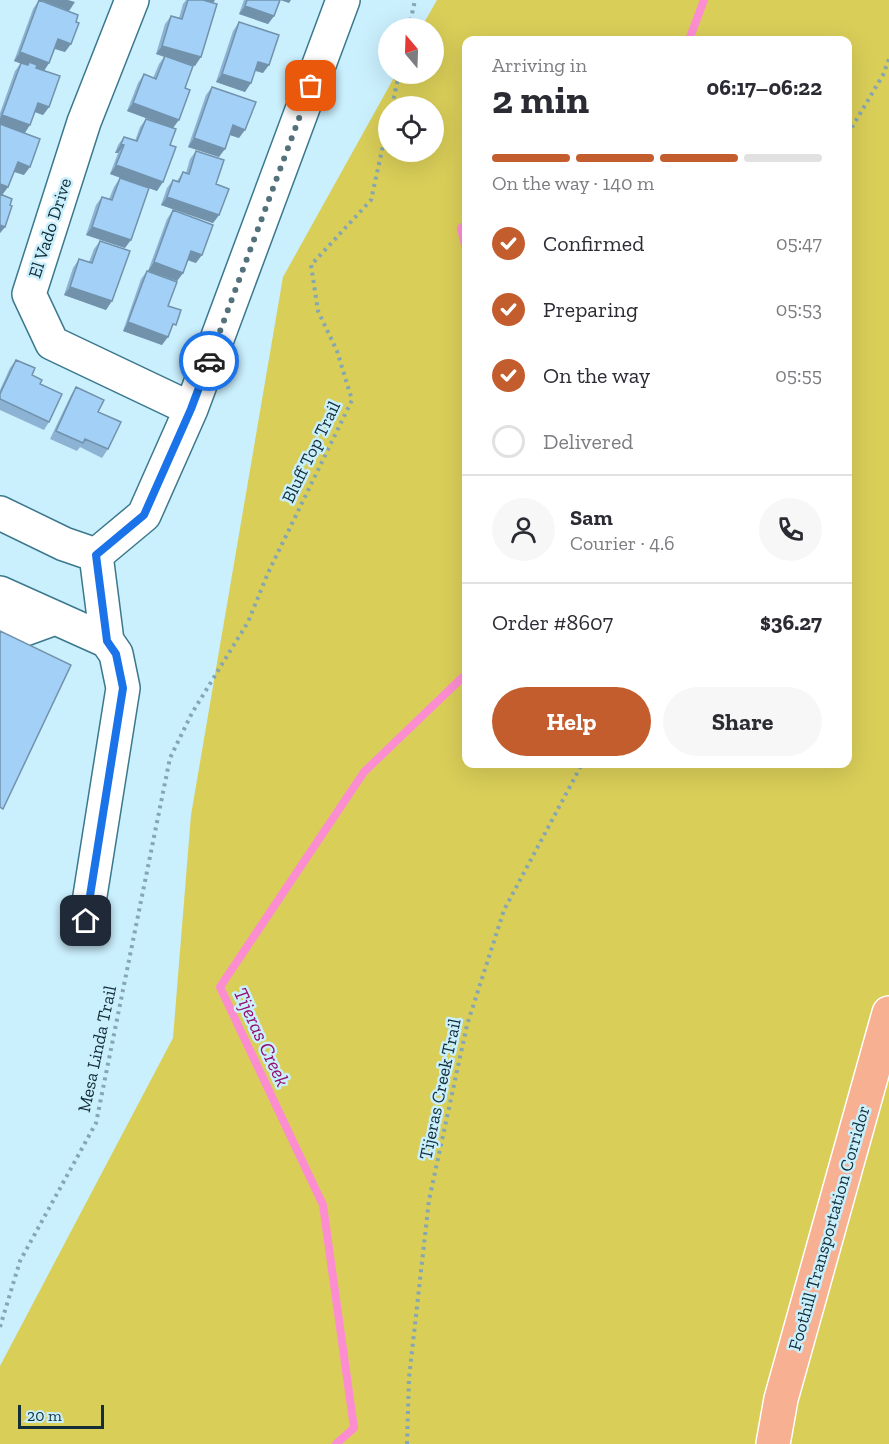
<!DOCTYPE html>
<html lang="en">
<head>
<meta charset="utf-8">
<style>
  body { margin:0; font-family:"Zilla Slab",serif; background:#f7f7f7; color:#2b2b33; height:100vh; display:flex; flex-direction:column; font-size:22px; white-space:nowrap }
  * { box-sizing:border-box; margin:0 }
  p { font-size:20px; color:#7c7c81 }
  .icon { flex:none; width:33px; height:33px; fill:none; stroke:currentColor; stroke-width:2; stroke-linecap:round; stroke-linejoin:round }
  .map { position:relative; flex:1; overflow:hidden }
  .details { position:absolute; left:462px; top:36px; width:390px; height:732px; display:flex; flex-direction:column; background:#fff; border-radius:12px; box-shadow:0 6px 24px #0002 }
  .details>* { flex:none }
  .needle { width:39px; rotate:341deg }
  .buttons { position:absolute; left:378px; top:18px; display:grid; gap:12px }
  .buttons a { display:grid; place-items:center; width:66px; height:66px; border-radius:50%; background:#fff; box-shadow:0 6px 24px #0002; font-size:30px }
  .scale { position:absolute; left:18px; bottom:15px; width:86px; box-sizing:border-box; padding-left:6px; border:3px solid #142e37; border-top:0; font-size:16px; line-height:21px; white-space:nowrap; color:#142e37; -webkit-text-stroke:4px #caeffd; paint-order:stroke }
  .pin { position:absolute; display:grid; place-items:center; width:51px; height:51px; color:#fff; margin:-26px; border-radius:12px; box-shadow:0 3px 9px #0006 }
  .courier { position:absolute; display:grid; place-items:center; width:60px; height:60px; margin:-30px; border:4px solid #1a73e8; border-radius:50%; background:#fff; color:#222; box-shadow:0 2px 8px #0007 }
  .overview em { font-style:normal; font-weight:700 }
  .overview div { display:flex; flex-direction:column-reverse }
  .overview { display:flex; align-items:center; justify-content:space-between; height:102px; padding:0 30px }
  h1 { font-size:39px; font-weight:700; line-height:45px }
  .bar { display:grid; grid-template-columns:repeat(4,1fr); gap:9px 6px; align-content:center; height:72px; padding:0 30px }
  .bar i { height:8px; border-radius:4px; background:#e1e1e2 }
  .bar .current { background:#c35d2d }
  .bar p { grid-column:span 4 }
  .line { display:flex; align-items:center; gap:15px; padding:0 30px; border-top:2px solid #e1e1e2 }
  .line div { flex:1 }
  .round { display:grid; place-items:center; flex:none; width:63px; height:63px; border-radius:32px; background:#f7f7f7 }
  ol { padding:0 30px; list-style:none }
  li { display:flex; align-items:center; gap:18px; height:66px }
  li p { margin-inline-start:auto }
  li .icon { padding:6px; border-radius:50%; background:#c35d2d; color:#fff; stroke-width:4 }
  li:last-child { color:#7c7c81 }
  li i { width:33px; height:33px; border:3px solid #e1e1e2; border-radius:50% }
  .button { display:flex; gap:12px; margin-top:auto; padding:12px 30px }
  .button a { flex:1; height:69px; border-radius:36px; background:#c35d2d; color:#fff; font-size:24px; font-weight:700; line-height:69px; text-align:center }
  .button a+a { background:#f7f7f7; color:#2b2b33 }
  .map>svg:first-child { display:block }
  .green { fill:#d9ce58; fill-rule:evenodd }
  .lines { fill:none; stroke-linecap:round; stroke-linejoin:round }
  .stream { stroke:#fc8dd1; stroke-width:8 }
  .minor-casing { stroke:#3b788e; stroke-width:36 }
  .highway-casing { stroke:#fff; stroke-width:36 }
  .path { stroke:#85a6b2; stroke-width:4; stroke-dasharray:3 4.5; stroke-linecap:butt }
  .minor { stroke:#fff; stroke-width:33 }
  .highway { stroke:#f8b092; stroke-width:33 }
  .wall { fill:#8cb3d4 }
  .shaded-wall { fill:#7292ac }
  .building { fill:#a3d0f6; stroke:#7292ac; stroke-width:1.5 }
  .done { stroke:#54727c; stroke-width:6; stroke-dasharray:0 10.8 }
  .route { stroke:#1a73e8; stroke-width:8 }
  .labels { text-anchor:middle; stroke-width:5; stroke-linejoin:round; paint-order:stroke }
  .street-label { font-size:18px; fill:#142e37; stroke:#caeffd }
  .water-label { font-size:20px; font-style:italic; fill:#940e6e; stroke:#caeffd }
</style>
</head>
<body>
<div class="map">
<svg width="889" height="1444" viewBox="0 0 889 1444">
  <rect width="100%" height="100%" fill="#caeffd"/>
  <path class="green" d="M437,0h452v1444h-889v-78l173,-328 18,-223 92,-538 113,-203h38v-46h-13zM466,40h382v724h-382zM388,106h46v46h-46z"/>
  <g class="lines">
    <path class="stream" d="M689,40l15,-40
      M466,225l-5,3 5,22
      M336,1444l18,-16 -31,-223 -103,-218 144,-215 102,-98"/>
    <g class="minor-casing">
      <path id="minor" d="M132,0l-48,122 -55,172 23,49 139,66
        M0,513l64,31 32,11
        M96,555l48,-40 47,-106 152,-409
        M0,593l107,48
        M0,619l22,11 33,-12
        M86,921l37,-233 -7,-34 -9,-13 -11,-86"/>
    </g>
    <g class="highway-casing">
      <path id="highway" d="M773,1444l8,-45 108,-386"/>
    </g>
    <path class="path" d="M409,28l6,-28
      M392,106l7,-32
      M848,134l35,-59 6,-16
      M0,1327l20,-66 76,-138 74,-365 22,-45 56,-91 20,-49 84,-173 -15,-49 -19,-40 -7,-46 60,-65 17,-77
      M407,1444l2,-66 20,-178 38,-175 37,-115 78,-146"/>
    <use href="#minor" class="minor"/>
    <use href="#highway" class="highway"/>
  </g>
  <path class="wall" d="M39,0l26,52 -10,-3 -6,14 -5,8 5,36 -6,8 -8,-3 -10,21 -1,42 -10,-3 -6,15 -6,8 3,32 -5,6v-120l15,-42 6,-8 -7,-2 19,-52z
    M186,0h29l-2,3 -18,63 -15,-5 5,27 -12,40 -3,17 -13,46 -47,-17 8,-21h-3l3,-8 6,-8 11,4 5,-14 6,-8 18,6 -37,-14 11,-28 6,-9 9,4 6,-14 5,-7 -8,-3 9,-30 6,-8 8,2 4,-14z
    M244,0h36l-6,16 -6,8 -29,-10z
    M239,22l24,51 -8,-2 -10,21 -29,-10 17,-51z
    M212,87l27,51 -9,-3 -11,22 -31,-10 18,-52z
    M196,151l20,33 3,31 -6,8 -52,-18 6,-17 6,-8 4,1 6,-9 3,1 4,-14z
    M120,178l5,70 -39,-13 10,-30 6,-8 7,2 5,-12z
    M173,210l23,53 -9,-3 -4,13 -6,8 -29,-10 19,-52z
    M100,241l6,69 -42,-15 9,-27 6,-9 10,3 5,-13z
    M147,271l21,35 -6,39 -39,-14 18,-52z
    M16,360l16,15 17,47 -5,8 -44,-20v-20l10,-22z
    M76,387l22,25 10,37 -6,9 -22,-11 -3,4 -27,-12 21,-44z"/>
  <path class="shaded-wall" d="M40,0h28l7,2 -6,9z
    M203,0h12l-3,4z
    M280,0h11l-2,3z
    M245,6l29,10 -6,8 -29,-10z
    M58,39l13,5 -6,8 -13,-4z
    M162,46l39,11 -6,9 -39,-12z
    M20,52l29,11 -6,9 -16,-6 2,-4 -2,4 -13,-5z
    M258,62l11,3 -6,8 -10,-3z
    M222,74l29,9 -6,9 -29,-10z
    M38,103l11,4 -6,8 -11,-4z
    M133,103l46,17 -6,8 -46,-17z
    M2,115l28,10 -6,9 -24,-9v-7z
    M233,125l12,5 -6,8 -12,-4z
    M194,138l31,11 -6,8 -31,-10z
    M121,144l3,1 -6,8h-3z
    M18,162l12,5 -6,8 -12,-4z
    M116,165l47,17 -6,9 -47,-17z
    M0,184l8,3 -6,8h-2z
    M167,197l52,18 -6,8 -52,-18z
    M0,225l5,2 -5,6z
    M92,227l39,13 -6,8 -39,-13z
    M191,251l11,4 -6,8 -11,-4z
    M154,262l29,11 -6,8 -29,-10z
    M70,287l42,14 -6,9 -42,-15z
    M128,322l40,15 -6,8 -39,-14z"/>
  <path class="building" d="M39,0l39,15 -2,7 3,1 -8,21 -13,-5 -9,24 -29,-11z
    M188,0h15l14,4 -16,53 -39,-11 9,-30 11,3z
    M247,0h33l-6,16 -29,-10z
    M239,22l40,13 -10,30 -11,-3 -7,21 -29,-9z
    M165,56l28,10 -8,22 5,2 -11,30 -46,-17 11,-29 12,5z
    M29,62l8,3 -1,3 24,8 -11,31 -11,-4 -8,22 -28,-10 19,-52 7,2z
    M212,87l44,15 -11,28 -12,-5 -8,24 -31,-11z
    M146,119l30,10 -6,16 6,2 -13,35 -47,-17 8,-20 -3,-1 3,-7 13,4z
    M0,124l40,15 -10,28 -12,-5 -10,25 -8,-3z
    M196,151l28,9 -8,24 13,5 -10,26 -52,-18 6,-17 6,2 4,-10 6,2z
    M120,178l29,10 -18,52 -39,-13 10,-30 10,3z
    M0,194l12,5 -2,6 2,1 -7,21 -5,-2z
    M173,210l40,15 -11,30 -11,-4 -8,22 -29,-11z
    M100,241l30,10 -18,50 -42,-14 9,-28 13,4z
    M147,271l30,11 -9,24 13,4 -5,15 -3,-1 -5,13 -40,-15z
    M16,360l19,8 -3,7 10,5 -2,4 22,10 -13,28 -49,-23v-5z
    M76,387l28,13 -6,12 23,10 -13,27 -23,-10 -2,4 -27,-12z
    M0,631l71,34 -68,144 -3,-2z"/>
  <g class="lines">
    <path class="done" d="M209,361l102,-275"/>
    <path class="route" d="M86,921l37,-233 -7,-34 -9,-13 -11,-86 48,-40 47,-106 18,-48"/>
  </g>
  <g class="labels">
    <g class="street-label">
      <text transform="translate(50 228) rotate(-72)" y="6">El Vado Drive</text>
      <text transform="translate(311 452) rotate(-64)" y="6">Bluff Top Trail</text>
      <text transform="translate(97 1049) rotate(-78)" y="6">Mesa Linda Trail</text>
      <text transform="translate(440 1089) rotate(-78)" y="6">Tijeras Creek Trail</text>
      <text transform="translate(829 1228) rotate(-74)" y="6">Foothill Transportation Corridor</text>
    </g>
    <g class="water-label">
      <text transform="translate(262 1037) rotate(65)" y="7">Tijeras Creek</text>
    </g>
  </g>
</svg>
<div class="buttons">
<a><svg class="needle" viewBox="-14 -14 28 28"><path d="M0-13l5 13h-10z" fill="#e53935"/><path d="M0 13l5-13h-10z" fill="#7c7c81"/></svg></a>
<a><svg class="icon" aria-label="locate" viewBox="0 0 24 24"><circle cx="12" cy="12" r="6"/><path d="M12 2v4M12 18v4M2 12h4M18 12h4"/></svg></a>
</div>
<div class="scale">20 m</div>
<div class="pin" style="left:311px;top:86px;background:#ea580c"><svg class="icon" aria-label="bag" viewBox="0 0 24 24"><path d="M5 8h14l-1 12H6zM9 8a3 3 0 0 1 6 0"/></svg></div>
<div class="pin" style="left:86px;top:921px;background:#1f2937"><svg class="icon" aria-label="home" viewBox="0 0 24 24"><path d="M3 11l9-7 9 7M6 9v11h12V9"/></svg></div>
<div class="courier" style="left:209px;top:361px"><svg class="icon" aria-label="car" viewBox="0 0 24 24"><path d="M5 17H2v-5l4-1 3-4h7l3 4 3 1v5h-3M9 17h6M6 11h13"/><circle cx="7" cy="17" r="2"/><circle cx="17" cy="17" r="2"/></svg></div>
<section class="details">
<div class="overview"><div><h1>2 min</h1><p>Arriving in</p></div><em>06:17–06:22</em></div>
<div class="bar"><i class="current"></i><i class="current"></i><i class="current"></i><i></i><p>On the way · 140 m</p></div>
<ol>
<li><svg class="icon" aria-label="check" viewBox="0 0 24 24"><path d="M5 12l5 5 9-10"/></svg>Confirmed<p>05:47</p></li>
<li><svg class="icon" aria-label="check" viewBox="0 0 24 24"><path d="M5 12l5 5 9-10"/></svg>Preparing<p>05:53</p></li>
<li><svg class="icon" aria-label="check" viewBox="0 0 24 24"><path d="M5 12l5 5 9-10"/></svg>On the way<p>05:55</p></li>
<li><i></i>Delivered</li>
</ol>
<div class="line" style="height:108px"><a class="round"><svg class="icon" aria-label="person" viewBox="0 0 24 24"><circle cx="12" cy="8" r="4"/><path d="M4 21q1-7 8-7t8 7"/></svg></a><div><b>Sam</b><p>Courier · 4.6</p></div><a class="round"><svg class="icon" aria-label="phone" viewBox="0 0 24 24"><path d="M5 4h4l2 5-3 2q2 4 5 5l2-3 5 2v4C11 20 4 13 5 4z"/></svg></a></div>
<div class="line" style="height:78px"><div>Order #8607</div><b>$36.27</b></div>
<div class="button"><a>Help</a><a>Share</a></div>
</section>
</div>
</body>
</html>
